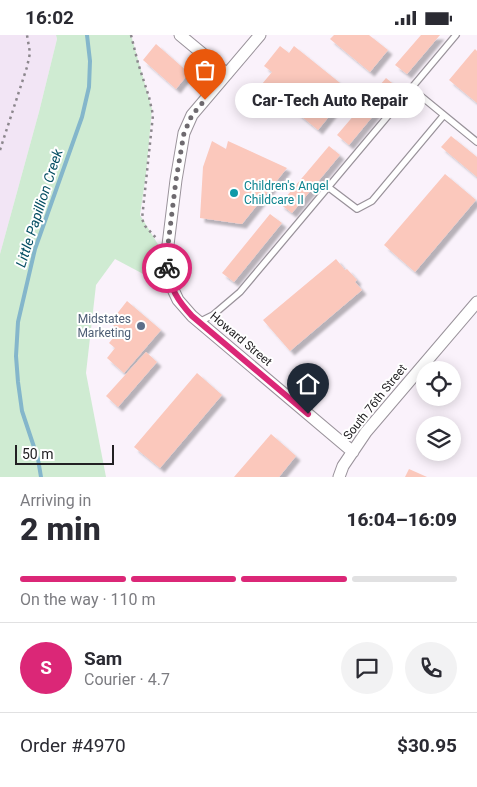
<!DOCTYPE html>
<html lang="en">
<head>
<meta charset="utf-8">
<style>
  body { margin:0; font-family:Roboto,sans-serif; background:#f2f2f3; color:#2b2b33; height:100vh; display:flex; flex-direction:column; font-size:19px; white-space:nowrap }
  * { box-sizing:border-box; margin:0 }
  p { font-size:16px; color:#7c7c81 }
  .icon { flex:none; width:28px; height:28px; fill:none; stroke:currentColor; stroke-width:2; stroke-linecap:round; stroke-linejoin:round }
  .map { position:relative; height:442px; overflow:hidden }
  .side { display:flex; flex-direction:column; background:#fff; flex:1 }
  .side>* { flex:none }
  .buttons { position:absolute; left:416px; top:326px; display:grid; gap:10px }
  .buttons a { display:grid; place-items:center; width:45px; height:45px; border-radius:50%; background:#fff; box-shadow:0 2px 12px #0003; font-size:25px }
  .scale { position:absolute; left:15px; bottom:12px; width:99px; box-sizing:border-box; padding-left:5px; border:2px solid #222023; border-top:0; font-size:14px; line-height:18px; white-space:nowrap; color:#222023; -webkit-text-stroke:4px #fff; paint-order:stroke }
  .pin { position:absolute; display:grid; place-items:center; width:42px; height:42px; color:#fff; margin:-51px -21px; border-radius:50% 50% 50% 0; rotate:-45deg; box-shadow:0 0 5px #0007 }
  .pin .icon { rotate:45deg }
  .courier { position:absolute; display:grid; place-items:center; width:50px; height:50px; margin:-25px; border:4px solid #db2777; border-radius:50%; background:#fff; color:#222; box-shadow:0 1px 6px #0007 }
  .bubble { position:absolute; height:35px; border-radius:18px; background:#fff; box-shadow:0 2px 12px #0003; font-size:16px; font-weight:800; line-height:35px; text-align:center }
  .headline em { font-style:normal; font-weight:800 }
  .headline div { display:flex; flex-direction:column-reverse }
  .headline { display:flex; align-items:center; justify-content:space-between; height:85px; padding:0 20px }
  h1 { font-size:32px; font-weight:800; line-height:38px }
  .bar { display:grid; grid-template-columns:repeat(4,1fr); gap:8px 5px; align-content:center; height:60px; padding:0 20px }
  .bar i { height:6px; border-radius:4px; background:#e1e1e2 }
  .bar .active { background:#db2777 }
  .bar p { grid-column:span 4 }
  .line { display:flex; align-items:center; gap:12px; padding:0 20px; border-top:1px solid #e1e1e2 }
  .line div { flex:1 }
  .round { display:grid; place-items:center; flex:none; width:52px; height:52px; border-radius:26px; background:#f2f2f3 }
  .status { display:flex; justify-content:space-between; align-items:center; height:35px; padding:0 25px; background:#fff; direction:ltr }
  .status svg { height:14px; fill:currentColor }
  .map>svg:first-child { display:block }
  .built { fill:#f2e5f5 }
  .green { fill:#cfebd2 }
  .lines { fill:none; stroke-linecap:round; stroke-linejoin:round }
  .stream { stroke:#84b6cb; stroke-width:4 }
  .building { fill:#fbc8bc; filter:url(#shadow) }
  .service-casing { stroke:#99929a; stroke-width:8 }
  .minor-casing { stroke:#99929a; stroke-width:13 }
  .path { stroke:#8c878d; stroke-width:2.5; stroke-dasharray:2.5 4; stroke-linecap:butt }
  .service { stroke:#fff; stroke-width:5.5 }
  .minor { stroke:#fff; stroke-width:11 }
  .done { stroke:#6e6a6f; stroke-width:5; stroke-dasharray:0 9 }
  .route { stroke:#db2777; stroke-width:6 }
  .culture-dot { fill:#0f9aa8; stroke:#fff; stroke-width:2 }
  .service-dot { fill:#5c6f8a; stroke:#fff; stroke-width:2 }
  .labels { text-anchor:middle; stroke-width:4; stroke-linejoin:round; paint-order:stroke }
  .culture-label { font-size:12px; fill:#0d838f; stroke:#fff; text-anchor:start }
  .service-label { font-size:12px; fill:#4e5e75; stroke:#fff; text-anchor:end }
  .street-label { font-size:12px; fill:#222023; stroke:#fff }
  .water-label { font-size:14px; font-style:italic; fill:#044d62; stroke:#fff }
</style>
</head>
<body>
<div class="status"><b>16:02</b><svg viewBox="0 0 49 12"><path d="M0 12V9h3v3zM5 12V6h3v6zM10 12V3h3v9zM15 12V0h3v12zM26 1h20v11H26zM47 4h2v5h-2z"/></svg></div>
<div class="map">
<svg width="477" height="442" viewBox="0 0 477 442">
  <defs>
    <filter id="shadow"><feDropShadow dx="4.5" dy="4.5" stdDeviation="1" flood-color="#0004"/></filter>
  </defs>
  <rect width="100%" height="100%" fill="#faf2fb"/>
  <path class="built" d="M0,0h56l1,4 -18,73 -39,142z"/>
  <path class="green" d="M56,0h75l21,74 -6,65 -6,41 19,31 5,39 -49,-26 -19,26 -10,88 20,104h-106v-223l39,-142 18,-73z"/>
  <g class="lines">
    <path class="stream" d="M41,442l-3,-18 -16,-48 -4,-29 -2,-26 2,-34 17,-73 47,-132 7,-30 1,-26 -3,-26"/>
  </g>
  <path class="building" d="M334,0h35l19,15 -18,22 -40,-33z
    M421,0h19l-33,39 -12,-9z
    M156,9l33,29 -13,16 -33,-29z
    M280,11l9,7 5,-7 56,45 -32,39 -56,-46 10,-12 -8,-6z
    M475,14l2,2v52l-28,-23z
    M386,43l11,9 -48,58 -12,-10z
    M451,101l26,21v20l-36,-30z
    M212,106l14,8 2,-8 59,27 -45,56 -42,-6 3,-51z
    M329,111l11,9 -48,58 -12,-9z
    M445,139l31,26 -61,72 -31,-27z
    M270,179l12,9 -48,59 -12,-9z
    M336,224l9,11 2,-1 10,11 -2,2 7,8 -72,61 -27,-31z
    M127,266l34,29 -37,43 -17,-15 8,-10 -6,-5 10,-12 -7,-7 6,-7 -2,-2z
    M146,317l11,10 -39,45 -12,-11z
    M197,338l25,22 -62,73 -26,-21z
    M271,399l25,22 -17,21h-45z
    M409,434l18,8h-22z"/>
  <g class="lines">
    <g class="service-casing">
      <path id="service" d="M411,53l66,54
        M328,152l29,22 15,-8 72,-86
        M199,287l14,-7 27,-23 216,-257"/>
    </g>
    <g class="minor-casing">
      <path id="minor" d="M180,0l47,39
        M260,0l-68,80 -8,18 -8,47 -9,73v16l3,14 8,17 14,16 161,136
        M339,442l4,-11 23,-34 111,-130"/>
    </g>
    <path class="path" d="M131,0l7,28 11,34 4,18 -11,104 3,7 12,13
      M0,115l27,-83 3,-14 -3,-18"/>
    <use href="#service" class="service"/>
    <use href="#minor" class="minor"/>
  </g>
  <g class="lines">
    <path class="done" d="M167,233v-15l9,-73 8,-47 8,-18 13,-15"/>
    <path class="route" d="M167,233c3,20 11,33 25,48l116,98"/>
  </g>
  <circle class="culture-dot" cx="234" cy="158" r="5"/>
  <circle class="service-dot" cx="141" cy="291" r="5"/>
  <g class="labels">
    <g class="culture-label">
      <text x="244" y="155">Children's Angel<tspan x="244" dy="14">Childcare II</tspan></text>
    </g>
    <g class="service-label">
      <text x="131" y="288">Midstates<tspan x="131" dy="14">Marketing</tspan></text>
    </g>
    <g class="street-label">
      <text transform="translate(241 304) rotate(40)" y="4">Howard Street</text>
      <text transform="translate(375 367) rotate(-51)" y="4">South 76th Street</text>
    </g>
    <g class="water-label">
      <text transform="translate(39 173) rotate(-72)" y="5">Little Papillion Creek</text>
    </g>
  </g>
</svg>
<div class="buttons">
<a><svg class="icon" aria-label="locate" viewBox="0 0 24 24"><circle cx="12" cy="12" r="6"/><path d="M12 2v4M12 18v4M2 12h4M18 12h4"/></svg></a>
<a><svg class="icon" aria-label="layers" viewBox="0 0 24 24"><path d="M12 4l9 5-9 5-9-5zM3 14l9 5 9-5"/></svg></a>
</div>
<div class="scale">50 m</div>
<div class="pin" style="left:205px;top:65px;background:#ea580c"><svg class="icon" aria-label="bag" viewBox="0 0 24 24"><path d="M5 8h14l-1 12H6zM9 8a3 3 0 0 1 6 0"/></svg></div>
<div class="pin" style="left:308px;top:379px;background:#1f2937"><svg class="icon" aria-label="home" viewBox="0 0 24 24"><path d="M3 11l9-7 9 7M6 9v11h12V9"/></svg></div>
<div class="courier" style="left:167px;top:233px"><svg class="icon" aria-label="bike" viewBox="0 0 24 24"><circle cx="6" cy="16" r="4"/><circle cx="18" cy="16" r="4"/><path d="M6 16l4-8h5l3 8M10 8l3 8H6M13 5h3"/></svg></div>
<div class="bubble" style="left:235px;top:48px;width:190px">Car-Tech Auto Repair</div>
</div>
<section class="side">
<div class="headline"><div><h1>2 min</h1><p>Arriving in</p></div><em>16:04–16:09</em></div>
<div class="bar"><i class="active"></i><i class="active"></i><i class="active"></i><i></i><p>On the way · 110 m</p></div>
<div class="line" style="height:90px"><b class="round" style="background:#db2777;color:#fff">S</b><div><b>Sam</b><p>Courier · 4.7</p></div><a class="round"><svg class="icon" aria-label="chat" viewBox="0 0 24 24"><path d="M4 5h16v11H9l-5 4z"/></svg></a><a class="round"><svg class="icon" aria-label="phone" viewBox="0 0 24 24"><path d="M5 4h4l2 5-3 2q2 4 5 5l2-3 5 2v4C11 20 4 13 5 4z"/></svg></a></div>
<div class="line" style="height:65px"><div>Order #4970</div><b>$30.95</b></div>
</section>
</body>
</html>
